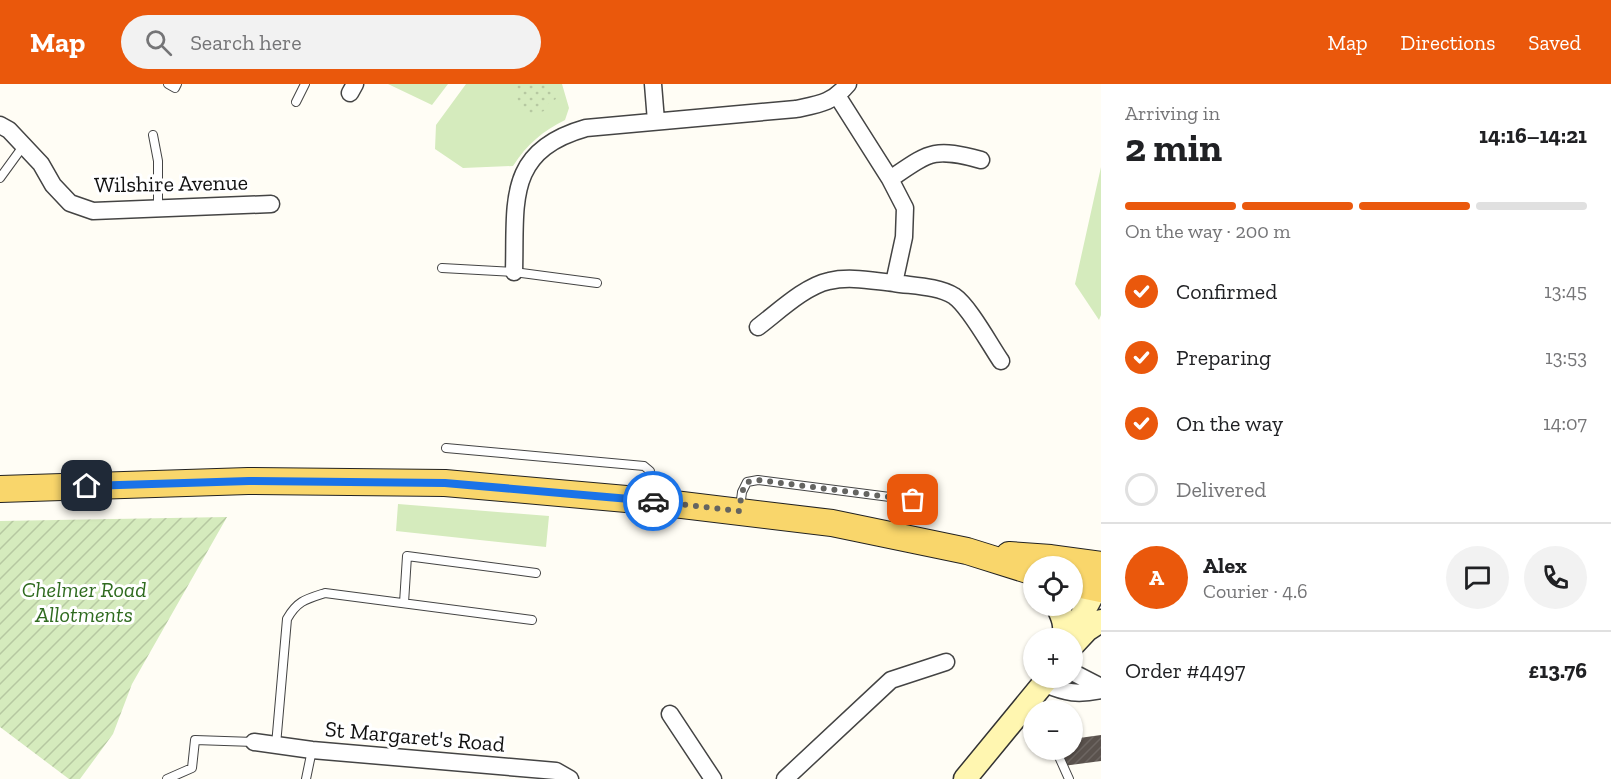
<!DOCTYPE html>
<html lang="en">
<head>
<meta charset="utf-8">
<style>
  body { margin:0; font-family:"Zilla Slab",serif; background:#f2f2f2; color:#202124; height:100vh; display:flex; flex-direction:column; font-size:22px; white-space:nowrap }
  * { box-sizing:border-box; margin:0 }
  p { font-size:20px; color:#757577 }
  .icon { flex:none; width:33px; height:33px; fill:none; stroke:currentColor; stroke-width:2; stroke-linecap:round; stroke-linejoin:round }
  .map { position:relative; flex:1; overflow:hidden }
  .details { display:flex; flex-direction:column; background:#fff; width:510px }
  .details>* { flex:none }
  .buttons { position:absolute; left:1023px; top:472px; display:grid; gap:12px }
  .buttons a { display:grid; place-items:center; width:60px; height:60px; border-radius:50%; background:#fff; box-shadow:0 2px 4px #0004; font-size:30px }
  .pin { position:absolute; display:grid; place-items:center; width:51px; height:51px; color:#fff; margin:-26px; border-radius:12px; box-shadow:0 3px 9px #0006 }
  .courier { position:absolute; display:grid; place-items:center; width:60px; height:60px; margin:-30px; border:4px solid #1a73e8; border-radius:50%; background:#fff; color:#222; box-shadow:0 2px 8px #0007 }
  .head em { font-style:normal; font-weight:800 }
  .head div { display:flex; flex-direction:column-reverse }
  .head { display:flex; align-items:center; justify-content:space-between; height:102px; padding:0 24px }
  h1 { font-size:39px; font-weight:800; line-height:45px }
  .bar { display:grid; grid-template-columns:repeat(4,1fr); gap:9px 6px; align-content:center; height:72px; padding:0 24px }
  .bar i { height:8px; border-radius:4px; background:#e0e0e0 }
  .bar .selected { background:#ea580c }
  .bar p { grid-column:span 4 }
  .line { display:flex; align-items:center; gap:15px; padding:0 24px; border-top:2px solid #e0e0e0 }
  .line div { flex:1 }
  .round { display:grid; place-items:center; flex:none; width:63px; height:63px; border-radius:32px; background:#f2f2f2 }
  ol { padding:0 24px; list-style:none }
  li { display:flex; align-items:center; gap:18px; height:66px }
  li p { margin-inline-start:auto }
  li .icon { padding:6px; border-radius:50%; background:#ea580c; color:#fff; stroke-width:4 }
  li:last-child { color:#757577 }
  li i { width:33px; height:33px; border:3px solid #e0e0e0; border-radius:50% }
  header { display:flex; align-items:center; gap:36px; box-sizing:border-box; height:84px; padding:0 30px; background:#ea580c; color:#fff }
  header strong { font-size:28px }
  nav { display:flex; gap:33px; margin-inline-start:auto; font-size:21px }
  .search { width:420px; height:54px; background:#f2f2f2; display:flex; align-items:center; gap:15px; box-sizing:border-box; padding:0 21px; border-radius:33px; color:#757577; font-size:22px }
  main { display:flex; flex:1; min-height:0 }
  .map>svg:first-child { display:block }
  .grass { fill:#d5ebbd }
  .park { fill:url(#park-dots) }
  .garden { fill:url(#garden-furrows) }
  .building { fill:url(#building-hatch) }
  .lines { fill:none; stroke-linecap:round; stroke-linejoin:round }
  .lane-casing { stroke:#444; stroke-width:10 }
  .street-casing { stroke:#444; stroke-width:19 }
  .secondary-casing { stroke:#333; stroke-width:25 }
  .primary-casing { stroke:#222; stroke-width:28 }
  .lane { stroke:#fff; stroke-width:8 }
  .street { stroke:#fff; stroke-width:16 }
  .secondary { stroke:#fff6b0; stroke-width:22 }
  .primary { stroke:#f9d66b; stroke-width:26 }
  .done { stroke:#646461; stroke-width:6; stroke-dasharray:0 10.8 }
  .route { stroke:#1a73e8; stroke-width:8 }
  .labels { text-anchor:middle; stroke-width:6; stroke-linejoin:round; paint-order:stroke }
  .street-label { font-size:22px; fill:#111; stroke:#fff }
  .park-label { font-size:22px; font-style:italic; fill:#2f6b1f; stroke:#fff }
</style>
</head>
<body>
<header>
<strong>Map</strong>
<div class="search"><svg class="icon" aria-label="search" viewBox="0 0 24 24"><circle cx="10" cy="10" r="6"/><path d="M15 15l6 6"/></svg>Search here</div>
<nav><a>Map</a><a>Directions</a><a>Saved</a></nav>
</header>
<main>
<div class="map">
<svg width="1101" height="695" viewBox="0 0 1101 695">
  <defs>
    <pattern id="park-dots" width="8" height="8" patternUnits="userSpaceOnUse" patternTransform="scale(1.5)"><rect width="8" height="8" fill="#d5ebbd"/><path d="M2 2h.1M6 6h.1" fill="none" stroke="#b6c8a1" stroke-width="1.8" stroke-linecap="round"/></pattern>
    <pattern id="garden-furrows" width="10" height="10" patternUnits="userSpaceOnUse" patternTransform="scale(1.5)"><rect width="10" height="10" fill="#d5ebbd"/><path d="M-1 1l2-2M0 10L10 0M9 11l2-2" fill="none" stroke="#b6c8a1"/></pattern>
    <pattern id="building-hatch" width="6" height="6" patternUnits="userSpaceOnUse" patternTransform="scale(1.5)"><rect width="6" height="6" fill="#5a524d"/><path d="M-1 1l2-2M0 6l6-6M5 7l2-2" fill="none" stroke="#6d6662"/></pattern>
  </defs>
  <rect width="100%" height="100%" fill="#fffdf5"/>
  <path class="grass" d="M388,0h60l-16,21z
    M466,0h96l7,24 -4,12c-22,11 -38,24 -52,46l-50,2 -28,-19 1,-24z
    M1101,83v148l-2,5 -24,-36z
    M398,420l151,12 -3,31 -150,-16z"/>
  <path class="park" d="M514,0h38l4,15 -10,6 -2,6 -15,5 -9,-8 -7,-23z"/>
  <path class="garden" d="M227,433l-95,167 -19,50 -33,45h-11l-69,-52v-206z"/>
  <path class="building" d="M1101,651v26l-38,5 -2,-16h11v-11z"/>
  <g class="lines">
    <g class="lane-casing">
      <path id="lane" d="M168,0l7,4 2,-4
        M296,18l9,-18
        M153,51l5,26v47
        M0,94l24,-33
        M442,184l72,4 83,11
        M446,364l198,18 6,5v27
        M740,424l2,-16 5,-10 11,-2 155,20
        M404,519l3,-47 129,17
        M276,661l11,-126c10,-18 19,-20 38,-26l207,27
        M1056,666l13,29
        M167,695l25,-11 3,-28 59,2
        M306,695l6,-29"/>
    </g>
    <g class="street-casing">
      <path id="street" d="M653,0l3,37
        M350,9l5,-9
        M838,13l52,82 15,29 -1,29 -10,46c19,3 44,3 60,13 15,10 36,49 47,65
        M0,41l9,5 32,34 12,21 17,18 23,8 178,-7
        M890,95c40,-27 43,-32 91,-19
        M514,188c2,-70 -9,-121 72,-144l210,-19c24,-5 36,-6 52,-25
        M758,243c20,-15 47,-41 71,-46 21,-5 44,0 65,2
        M1072,588l29,15
        M1045,600c21,9 33,11 56,6
        M670,630l43,65
        M254,658l58,8 244,21 14,8
        M785,695l106,-99 55,-18"/>
    </g>
    <g class="secondary-casing">
      <path id="secondary" d="M1057,522c6,11 9,20 6,33
        M1069,555l32,-60
        M1073,561l14,-15 14,-9
        M965,695l83,-101"/>
    </g>
    <g class="primary-casing">
      <path id="primary" d="M0,405l248,-8 197,2 204,18 183,22 135,28 67,21
        M1009,471l42,3 50,7
        M1072,499l29,6"/>
    </g>
    <use href="#lane" class="lane"/>
    <use href="#street" class="street"/>
    <use href="#secondary" class="secondary"/>
    <use href="#primary" class="primary"/>
  </g>
  <g class="lines">
    <path class="done" d="M653,417l86,10 3,-19 5,-10 11,-2 155,20"/>
    <path class="route" d="M87,402l162,-5 196,2 208,18"/>
  </g>
  <g class="labels">
    <g class="street-label">
      <text transform="translate(171 99) rotate(-1)" y="8">Wilshire Avenue</text>
      <text transform="translate(415 652) rotate(5)" y="8">St Margaret's Road</text>
    </g>
    <g class="park-label">
      <text x="84" y="513">Chelmer Road<tspan x="84" dy="25">Allotments</tspan></text>
    </g>
  </g>
</svg>
<div class="buttons">
<a><svg class="icon" aria-label="locate" viewBox="0 0 24 24"><circle cx="12" cy="12" r="6"/><path d="M12 2v4M12 18v4M2 12h4M18 12h4"/></svg></a>
<a>+</a>
<a>−</a>
</div>
<div class="pin" style="left:913px;top:416px;background:#ea580c"><svg class="icon" aria-label="bag" viewBox="0 0 24 24"><path d="M5 8h14l-1 12H6zM9 8a3 3 0 0 1 6 0"/></svg></div>
<div class="pin" style="left:87px;top:402px;background:#1f2937"><svg class="icon" aria-label="home" viewBox="0 0 24 24"><path d="M3 11l9-7 9 7M6 9v11h12V9"/></svg></div>
<div class="courier" style="left:653px;top:417px"><svg class="icon" aria-label="car" viewBox="0 0 24 24"><path d="M5 17H2v-5l4-1 3-4h7l3 4 3 1v5h-3M9 17h6M6 11h13"/><circle cx="7" cy="17" r="2"/><circle cx="17" cy="17" r="2"/></svg></div>
</div>
<section class="details">
<div class="head"><div><h1>2 min</h1><p>Arriving in</p></div><em>14:16–14:21</em></div>
<div class="bar"><i class="selected"></i><i class="selected"></i><i class="selected"></i><i></i><p>On the way · 200 m</p></div>
<ol>
<li><svg class="icon" aria-label="check" viewBox="0 0 24 24"><path d="M5 12l5 5 9-10"/></svg>Confirmed<p>13:45</p></li>
<li><svg class="icon" aria-label="check" viewBox="0 0 24 24"><path d="M5 12l5 5 9-10"/></svg>Preparing<p>13:53</p></li>
<li><svg class="icon" aria-label="check" viewBox="0 0 24 24"><path d="M5 12l5 5 9-10"/></svg>On the way<p>14:07</p></li>
<li><i></i>Delivered</li>
</ol>
<div class="line" style="height:108px"><b class="round" style="background:#ea580c;color:#fff">A</b><div><b>Alex</b><p>Courier · 4.6</p></div><a class="round"><svg class="icon" aria-label="chat" viewBox="0 0 24 24"><path d="M4 5h16v11H9l-5 4z"/></svg></a><a class="round"><svg class="icon" aria-label="phone" viewBox="0 0 24 24"><path d="M5 4h4l2 5-3 2q2 4 5 5l2-3 5 2v4C11 20 4 13 5 4z"/></svg></a></div>
<div class="line" style="height:78px"><div>Order #4497</div><b>£13.76</b></div>
</section>
</main>
</body>
</html>
